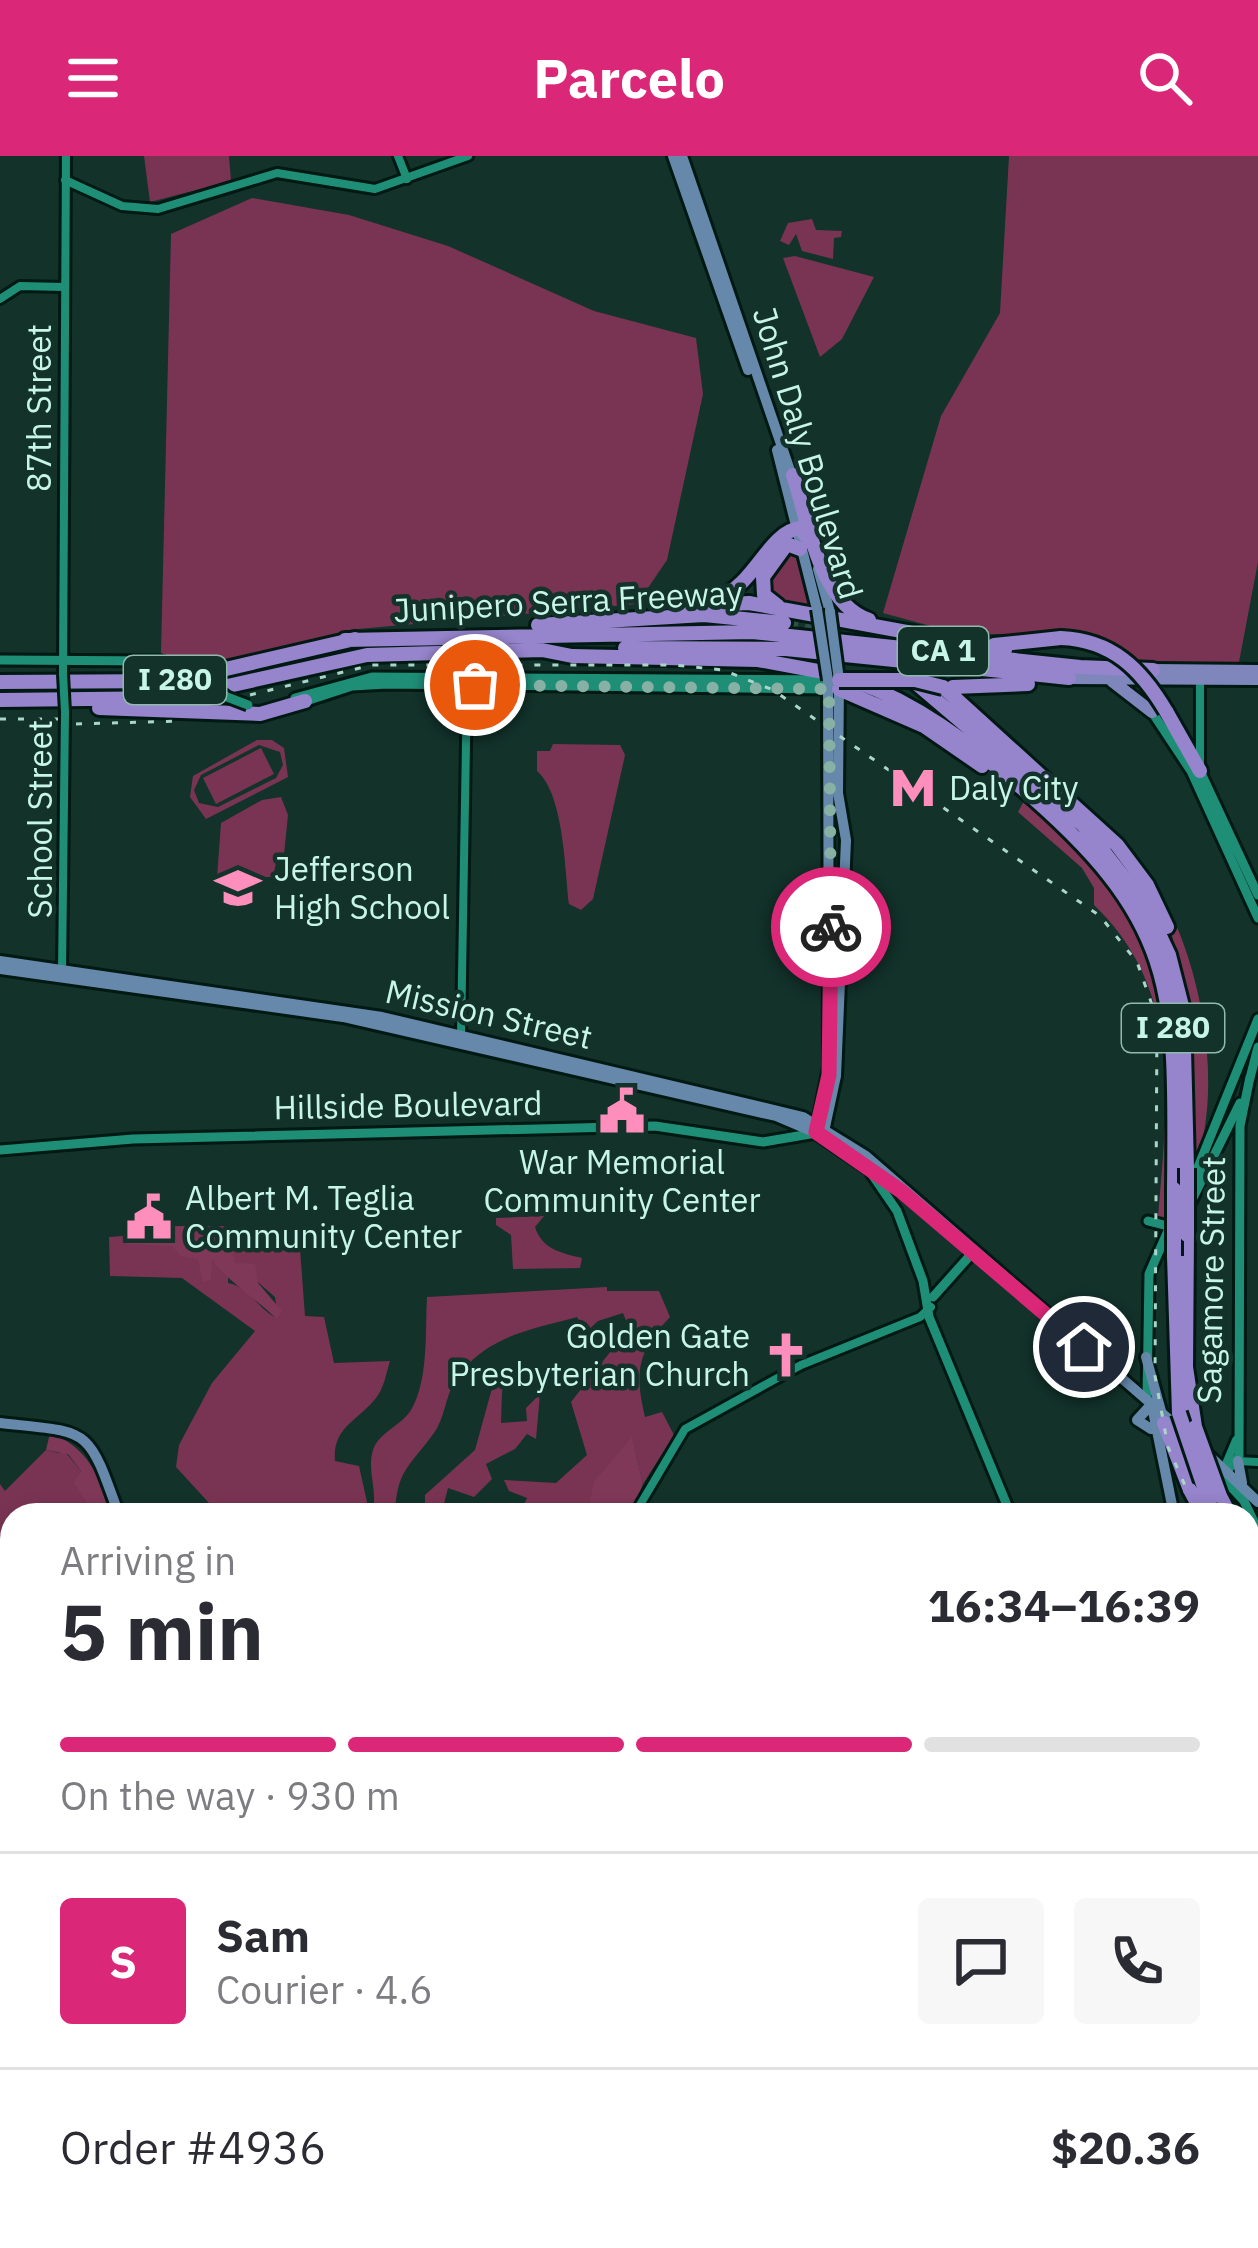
<!DOCTYPE html>
<html lang="en">
<head>
<meta charset="utf-8">
<style>
  body { margin:0; font-family:"IBM Plex Sans",sans-serif; background:#f7f7f7; color:#2b2b33; height:100vh; display:flex; flex-direction:column; font-size:45px; white-space:nowrap }
  * { box-sizing:border-box; margin:0 }
  p { font-size:39px; color:#7c7c81 }
  .icon { flex:none; width:66px; height:66px; fill:none; stroke:currentColor; stroke-width:2; stroke-linecap:round; stroke-linejoin:round }
  .map { position:relative; flex:1; overflow:hidden }
  .sheet { position:absolute; left:0px; top:1347px; width:1260px; height:747px; display:flex; flex-direction:column; background:#fff; border-radius:36px 36px 0 0; box-shadow:0 6px 18px #0003 }
  .sheet>* { flex:none }
  .pin { position:absolute; display:grid; place-items:center; width:102px; height:102px; color:#fff; margin:-51px; border:6px solid #fff; border-radius:50%; box-shadow:0 3px 12px #0007 }
  .courier { position:absolute; display:grid; place-items:center; width:120px; height:120px; margin:-60px; border:9px solid #db2777; border-radius:50%; background:#fff; color:#222; box-shadow:0 3px 15px #0007 }
  .summary em { font-style:normal; font-weight:700 }
  .summary div { display:flex; flex-direction:column-reverse }
  .summary { display:flex; align-items:center; justify-content:space-between; height:204px; padding:0 60px }
  h1 { font-size:78px; font-weight:700; line-height:90px }
  .bar { display:grid; grid-template-columns:repeat(4,1fr); gap:18px 12px; align-content:center; height:144px; padding:0 60px }
  .bar i { height:15px; border-radius:9px; background:#e1e1e2 }
  .bar .active { background:#db2777 }
  .bar p { grid-column:span 4 }
  .line { display:flex; align-items:center; gap:30px; padding:0 60px; border-top:3px solid #e1e1e2 }
  .line div { flex:1 }
  .round { display:grid; place-items:center; flex:none; width:126px; height:126px; border-radius:12px; background:#f7f7f7 }
  header { display:flex; justify-content:space-between; align-items:center; height:156px; padding:0 60px; background:#db2777; color:#fff; font-size:54px; font-weight:700 }
  .map>svg:first-child { display:block }
  .green { fill:#7a3453; fill-rule:evenodd }
  .forest { fill:#803858 }
  .lines { fill:none; stroke-linecap:round; stroke-linejoin:round }
  .stream { stroke:#006452; stroke-width:3 }
  .motorway-tunnel { stroke:#2d4f46; stroke-width:14; stroke-dasharray:14 7; stroke-linecap:butt }
  .tertiary-casing { stroke:#001912; stroke-width:14 }
  .secondary-casing { stroke:#001912; stroke-width:15 }
  .primary-casing { stroke:#001912; stroke-width:16 }
  .trunk-casing { stroke:#001912; stroke-width:18 }
  .motorway-casing { stroke:#001912; stroke-width:20 }
  .tertiary { stroke:#1f8e77; stroke-width:8 }
  .secondary { stroke:#1f8e77; stroke-width:9 }
  .primary { stroke:#68a; stroke-width:10 }
  .trunk { stroke:#7e86bb; stroke-width:12 }
  .motorway { stroke:#9684cc; stroke-width:14 }
  .rail { stroke:#aad6c9; stroke-width:3; stroke-dasharray:6 12; stroke-linecap:butt }
  .tertiary-bridge-casing { stroke:#001912; stroke-width:14; stroke-linecap:butt }
  .secondary-bridge-casing { stroke:#001912; stroke-width:15; stroke-linecap:butt }
  .primary-bridge-casing { stroke:#001912; stroke-width:16; stroke-linecap:butt }
  .motorway-bridge-casing { stroke:#001912; stroke-width:20; stroke-linecap:butt }
  .tertiary-bridge { stroke:#1f8e77; stroke-width:8 }
  .secondary-bridge { stroke:#1f8e77; stroke-width:9 }
  .primary-bridge { stroke:#68a; stroke-width:10 }
  .motorway-bridge { stroke:#9684cc; stroke-width:14 }
  .done { stroke:#88b1a5; stroke-width:12; stroke-dasharray:0 21.6 }
  .route { stroke:#db2777; stroke-width:15 }
  .labels { text-anchor:middle; stroke-width:9; stroke-linejoin:round; paint-order:stroke }
  .shield { fill:#12322a; stroke:#91baae; stroke-width:3 }
  .shield-label { font-size:30px; font-weight:bold; fill:#c7f5e7 }
  .street-label { font-size:33px; fill:#c7f5e7; stroke:#12322a }
  .poi-label { font-size:33px; fill:#c7f5e7; stroke:#12322a; text-anchor:start }
</style>
</head>
<body>
<header><svg class="icon" aria-label="menu" viewBox="0 0 24 24"><path d="M4 6h16M4 12h16M4 18h16"/></svg>Parcelo<svg class="icon" aria-label="search" viewBox="0 0 24 24"><circle cx="10" cy="10" r="6"/><path d="M15 15l6 6"/></svg></header>
<div class="map">
<svg width="1258" height="2092" viewBox="0 0 1258 2092">
  <rect width="100%" height="100%" fill="#12322a"/>
  <path class="green" d="M144,0h85l2,25 -81,21z
    M1009,0h249v406l-19,100h-97l-49,-28h-133l-77,-21 58,-197 59,-103z
    M252,42l97,17 99,31 146,65 102,27 7,56 -36,166 -30,44 -279,25 -161,37 -36,-13 10,-419z
    M812,63l4,11 26,1 -1,6 -7,1 -1,21 -31,-8 -6,-17 -7,11 -9,-4 8,-18z
    M795,100l79,21 -32,62 -22,18 -37,-99z
    M788,393l6,2 18,64 -35,-10 -12,-23z
    M257,584h15l12,8 4,29 -82,42 -16,-22 3,-21zM259,589l21,7 3,13 -7,13 -58,29 -19,-4 -5,-13 7,-15z
    M553,588l67,1 5,10 -32,144 -12,11 -12,-6c-4,-33 -5,-110 -32,-133v-20h13z
    M261,592l13,26 -58,30 -13,-26z
    M281,641l7,18 -5,49 -7,-1 -3,14h-56l4,-54 41,-23z
    M544,1060l-9,11c7,22 26,26 47,31l-2,10 -67,1 -2,-34 -15,-10v-7z
    M227,1070l8,7 2,18 63,-2 5,67 19,1 10,46 56,-2c-4,13 -6,27 -14,37 -17,22 -44,29 -41,63l24,5 8,36 -5,13h-142l-44,-48 3,-22 33,-62 43,-52 -73,-53 -72,-2 -1,-39 28,-2 2,-8zM229,1092l7,15 39,34 3,21c-20,-7 -27,-31 -50,-35z
    M607,1131v4h52l11,26c-32,35 -36,53 -25,100l17,-5 12,23 -31,49 -11,-46 -45,77h-67l7,-17 -18,-7 -5,-11 52,3 31,-28 -16,-53 58,-74 -6,-15 -25,8 -14,13 -7,-17c-47,13 -93,19 -122,64 -10,16 -10,37 -21,52 -25,34 -38,38 -39,82h-24c9,-21 -5,-42 2,-65 6,-18 28,-24 38,-40 18,-30 14,-80 16,-113z
    M515,1217l-13,18 -1,32 26,-2 -1,-13 14,-14 -4,45 -9,-5 -12,15 -29,15 6,15 -18,18 -26,-9 -7,27h-16v-20l50,-45 19,-69z
    M62,1292l19,23 -6,12 19,32h-82v723h332l-3,10h-341v-680l6,-10 -6,-10v-64l5,7 41,-41 13,3z
    M496,2082h221l3,10h-224z"/>
  <path class="forest" d="M1024,645c123,106 144,169 144,329 0,26 8,68 -4,91l-6,-3c9,-115 26,-227 -64,-313v-17l-12,-20 -64,-56z
    M1165,746c39,72 59,194 28,269v-135z
    M188,1070l3,11 38,7 7,19 19,1 3,19 24,28 -5,8c-20,-19 -53,-41 -65,-60l-1,21 -8,2 -5,-23 -17,-3 -9,-10 -44,-2 -1,-9h11l1,-8z
    M50,1277c39,14 50,47 66,82h-22l-20,-32 7,-12 -13,-17 -22,-4z
    M632,1281l11,47 -13,31h-43l7,-33z"/>
  <g class="lines">
    <path class="stream" d="M353,2092l4,-10"/>
    <path class="motorway-tunnel" d="M784,467l45,13"/>
    <g class="tertiary-casing">
      <path id="tertiary" d="M398,0l9,23
        M65,24l57,26 36,3 119,-36 98,16 93,-33
        M0,143l20,-13 44,1
        M63,518l3,-518
        M1200,607v-84
        M62,818l3,-262
        M461,879l6,-350
        M1238,1305l20,1
        M1225,1310l11,-26
        M634,1359l51,-86 116,-64 119,-48 11,-10
        M1182,1359l11,-9
        M774,2082l2,10"/>
    </g>
    <g class="secondary-casing">
      <path id="secondary" d="M0,504l160,1 30,7
        M295,542l77,-21 456,3
        M300,547l52,-17 35,-2 442,5
        M1152,556l39,59 67,147
        M1200,615l58,124
        M1249,926l9,-35
        M0,994l133,-11 522,-13 108,16 53,-9
        M871,1017l26,38 26,70 6,36 82,198
        M1188,1036l70,-173
        M1189,1050l51,-103
        M1148,1065l20,5
        M933,1141l41,-46
        M1147,1242l2,-124 25,-57
        M1221,1320l23,25 14,29
        M1215,1330l24,-30 1,-330 10,-49
        M1248,1840l10,15"/>
    </g>
    <g class="primary-casing">
      <path id="primary" d="M673,0l75,214
        M682,0l112,326
        M777,294l40,159
        M818,413l12,43
        M828,524h11l-1,113 8,47 -10,236 -11,51 -9,6 13,-66z
        M0,805l382,56 421,100 63,39 320,278
        M0,813l343,48 433,99 40,17 85,58
        M1146,1201l15,54
        M1152,1250l22,109
        M1148,1252l-11,12 14,9
        M0,1267c91,10 87,2 119,92
        M1204,1295l54,51
        M1238,1305l4,22
        M1248,1486l10,12
        M401,2092l6,-10"/>
    </g>
    <g class="trunk-casing">
      <path id="trunk" d="M1153,514l105,1
        M1069,522l189,1
        M1112,525l40,31"/>
    </g>
    <g class="motorway-casing">
      <path id="motorway" d="M793,319c15,45 26,128 76,145
        M719,442c36,-14 50,-66 81,-70l10,14
        M678,450l71,-3 256,47
        M778,450l-14,-11 -1,-18 24,-33 13,5
        M538,469l166,-10 80,8
        M345,484l407,-8 328,35 73,3
        M994,489l67,-7
        M625,492l161,1 283,29
        M904,517l179,152 63,81 23,49 14,55 4,158
        M855,525c63,23 111,60 162,103 162,137 159,204 157,405
        M0,526l174,-1 181,-42
        M943,531l174,158 30,40 20,42
        M953,531l75,-3
        M839,533l85,37 58,40
        M0,544l174,-2 193,-43 175,-5 30,6 186,4 76,14
        M99,552l161,6 45,-13
        M1166,555l34,60
        M1187,1079l-1,132 9,60
        M1174,1100l5,157
        M1164,1267l26,67
        M1220,1340l10,19
        M1248,1386l10,13
        M1248,1406l10,11"/>
    </g>
    <use href="#tertiary" class="tertiary"/>
    <use href="#secondary" class="secondary"/>
    <use href="#primary" class="primary"/>
    <use href="#trunk" class="trunk"/>
    <use href="#motorway" class="motorway"/>
    <path class="rail" d="M250,539l122,-30h302l49,5 50,20 327,226 37,46 20,57 -2,357 13,71 30,68
      M0,563h58
      M76,568l103,-3
      M1248,1426l10,11"/>
    <g class="tertiary-bridge-casing">
      <path id="tertiary-bridge" d="M63,518l2,38"/>
    </g>
    <g class="secondary-bridge-casing">
      <path id="secondary-bridge" d="M190,512l37,29 21,8"/>
    </g>
    <g class="primary-bridge-casing">
      <path id="primary-bridge" d="M817,453l11,71
        M830,456l9,68"/>
    </g>
    <g class="motorway-bridge-casing">
      <path id="motorway-bridge" d="M1061,482c51,2 80,31 105,73
        M839,524h76l28,7
        M1187,1079v-67
        M1174,1100v-67
        M1179,1257l31,92
        M1195,1271l25,69
        M1190,1334l13,24"/>
    </g>
    <use href="#tertiary-bridge" class="tertiary-bridge"/>
    <use href="#secondary-bridge" class="secondary-bridge"/>
    <use href="#primary-bridge" class="primary-bridge"/>
    <use href="#motorway-bridge" class="motorway-bridge"/>
  </g>
  <g class="lines">
    <path class="done" d="M475,529l354,4 2,238"/>
    <path class="route" d="M831,771l-2,148 -13,57 85,59 183,156"/>
  </g>
  <defs>
    <g id="metro-bare" transform="scale(3.6)"><path d="M-5.5 5V-5H-3L0 0L3-5H5.5V5H3V-.5L0 4L-3-.5V5Z" fill="#fe8ebc" stroke="#12322a" stroke-width="2.5" paint-order="stroke"/></g>
    <g id="school-bare" transform="scale(3.6)"><path d="M0-5L7-2L0 1L-7-2ZM-4 1L0 2.5L4 1V4Q0 6-4 4Z" fill="#fe8ebc" stroke="#12322a" stroke-width="2.5" paint-order="stroke"/></g>
    <g id="civic-bare" transform="scale(3.6)"><path d="M-.6-6.5H3V-4.5H.6V-3L4-1V1h2V6H-6V1h2V-1L-.6-3ZM-1.2 2.5V6h2.4V2.5Z" fill="#fe8ebc" stroke="#12322a" stroke-width="2.5" paint-order="stroke"/></g>
    <g id="church-bare" transform="scale(3.6)"><path d="M-1.2-6h2.4v3.5h3.3v2.4h-3.3V6h-2.4V-.1h-3.3v-2.4h3.3Z" fill="#fe8ebc" stroke="#12322a" stroke-width="2.5" paint-order="stroke"/></g>
  </defs>
  <g fill-rule="evenodd">
    <use href="#metro-bare" x="913" y="632"/>
    <use href="#school-bare" x="238" y="732"/>
    <use href="#civic-bare" x="622" y="955"/>
    <use href="#civic-bare" x="149" y="1061"/>
    <use href="#church-bare" x="786" y="1199"/>
  </g>
  <g class="labels">
    <g class="shield">
      <rect x="898" y="471" width="90" height="48" rx="9"/>
      <rect x="124" y="500" width="102" height="48" rx="9"/>
      <rect x="1122" y="848" width="102" height="48" rx="9"/>
    </g>
    <g class="shield-label">
      <text x="943" y="505">CA 1</text>
      <text x="175" y="534">I 280</text>
      <text x="1173" y="882">I 280</text>
    </g>
    <g class="street-label">
      <text transform="translate(39 252) rotate(-90)" y="12">87th Street</text>
      <text transform="translate(808 297) rotate(73)" y="12">John Daly Boulevard</text>
      <text transform="translate(568 445) rotate(-3)" y="12">Junipero Serra Freeway</text>
      <text transform="translate(40 663) rotate(-90)" y="12">School Street</text>
      <text transform="translate(489 858) rotate(13)" y="12">Mission Street</text>
      <text transform="translate(408 949) rotate(-1)" y="12">Hillside Boulevard</text>
      <text transform="translate(1211 1124) rotate(-89)" y="12">Sagamore Street</text>
    </g>
    <g class="poi-label">
      <text x="949" y="644">Daly City</text>
      <text x="274" y="725">Jefferson<tspan x="274" dy="38">High School</tspan></text>
      <text x="622" y="1018" text-anchor="middle">War Memorial<tspan x="622" dy="38">Community Center</tspan></text>
      <text x="185" y="1054">Albert M. Teglia<tspan x="185" dy="38">Community Center</tspan></text>
      <text x="750" y="1192" text-anchor="end">Golden Gate<tspan x="750" dy="38">Presbyterian Church</tspan></text>
    </g>
  </g>
</svg>
<div class="pin" style="left:475px;top:529px;background:#ea580c"><svg class="icon" aria-label="bag" viewBox="0 0 24 24"><path d="M5 8h14l-1 12H6zM9 8a3 3 0 0 1 6 0"/></svg></div>
<div class="pin" style="left:1084px;top:1191px;background:#1f2937"><svg class="icon" aria-label="home" viewBox="0 0 24 24"><path d="M3 11l9-7 9 7M6 9v11h12V9"/></svg></div>
<div class="courier" style="left:831px;top:771px"><svg class="icon" aria-label="bike" viewBox="0 0 24 24"><circle cx="6" cy="16" r="4"/><circle cx="18" cy="16" r="4"/><path d="M6 16l4-8h5l3 8M10 8l3 8H6M13 5h3"/></svg></div>
<section class="sheet">
<div class="summary"><div><h1>5 min</h1><p>Arriving in</p></div><em>16:34–16:39</em></div>
<div class="bar"><i class="active"></i><i class="active"></i><i class="active"></i><i></i><p>On the way · 930 m</p></div>
<div class="line" style="height:216px"><b class="round" style="background:#db2777;color:#fff">S</b><div><b>Sam</b><p>Courier · 4.6</p></div><a class="round"><svg class="icon" aria-label="chat" viewBox="0 0 24 24"><path d="M4 5h16v11H9l-5 4z"/></svg></a><a class="round"><svg class="icon" aria-label="phone" viewBox="0 0 24 24"><path d="M5 4h4l2 5-3 2q2 4 5 5l2-3 5 2v4C11 20 4 13 5 4z"/></svg></a></div>
<div class="line" style="height:156px"><div>Order #4936</div><b>$20.36</b></div>
</section>
</div>
</body>
</html>
